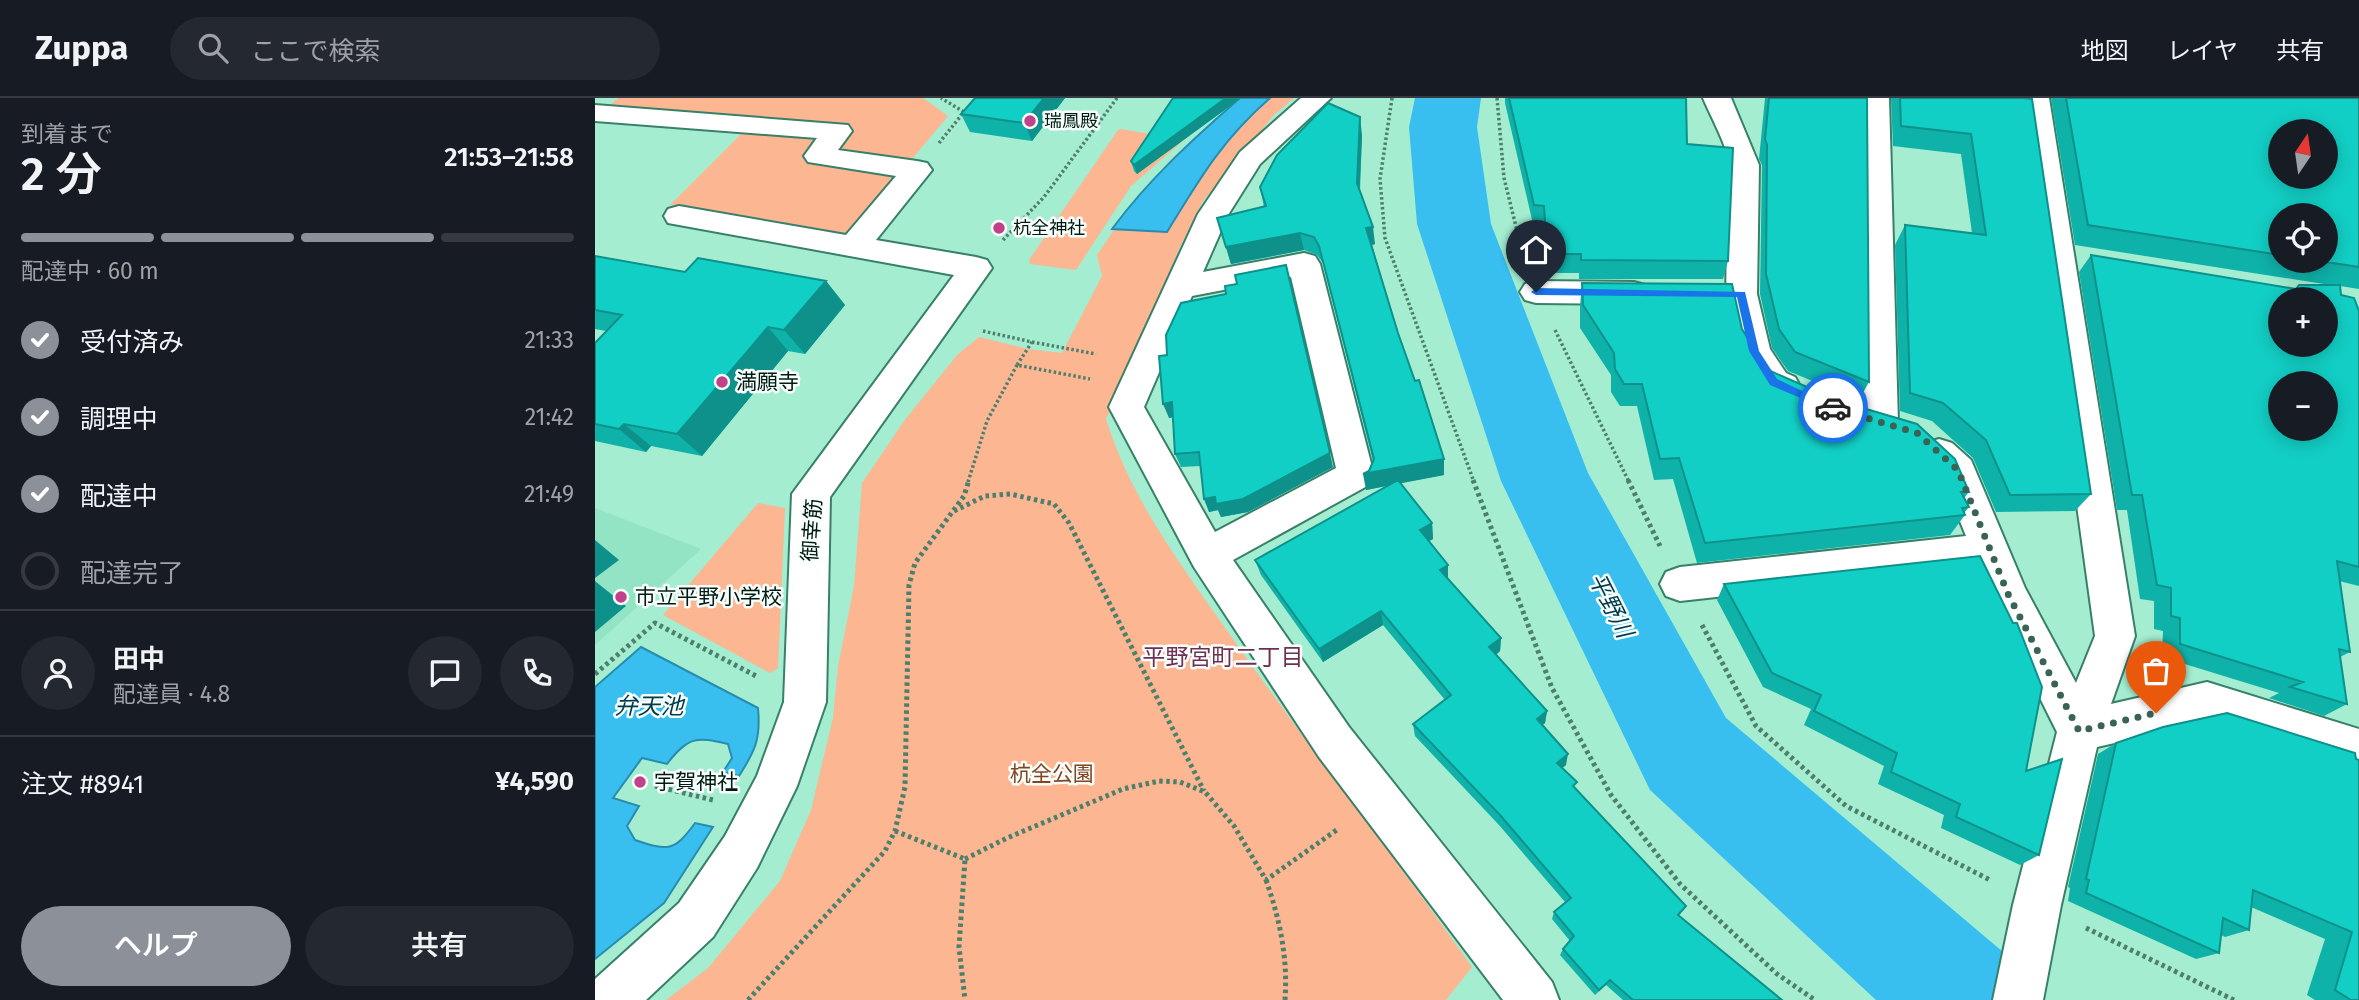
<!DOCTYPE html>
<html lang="ja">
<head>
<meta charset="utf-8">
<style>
  body { margin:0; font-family:"Fira Sans","Noto Sans JP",sans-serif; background:#242831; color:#f1f3f6; height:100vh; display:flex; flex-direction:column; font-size:26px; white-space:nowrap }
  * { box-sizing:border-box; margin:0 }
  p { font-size:23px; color:#9ea1a6 }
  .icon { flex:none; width:38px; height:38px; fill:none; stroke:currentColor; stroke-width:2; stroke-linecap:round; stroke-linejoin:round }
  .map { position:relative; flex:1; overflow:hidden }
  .details { display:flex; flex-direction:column; background:#171b24; width:595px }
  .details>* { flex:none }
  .needle { width:46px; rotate:13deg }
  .controls { position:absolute; left:1673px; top:21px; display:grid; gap:14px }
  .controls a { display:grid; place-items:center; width:70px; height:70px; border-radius:50%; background:#171b24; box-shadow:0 4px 18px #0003; font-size:35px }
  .pin { position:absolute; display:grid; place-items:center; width:60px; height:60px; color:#fff; margin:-72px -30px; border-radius:50% 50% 50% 0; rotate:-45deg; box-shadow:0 0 7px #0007 }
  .pin .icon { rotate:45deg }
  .courier { position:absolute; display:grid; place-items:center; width:70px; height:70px; margin:-35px; border:5px solid #1a73e8; border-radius:50%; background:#fff; color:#222; box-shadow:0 2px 9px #0007 }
  .overview em { font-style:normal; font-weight:600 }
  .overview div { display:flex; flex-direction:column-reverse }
  .overview { display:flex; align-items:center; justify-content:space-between; height:119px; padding:0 21px }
  h1 { font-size:46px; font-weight:600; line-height:52px }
  .bar { display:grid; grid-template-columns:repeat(4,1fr); gap:10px 7px; align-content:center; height:84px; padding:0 21px }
  .bar i { height:9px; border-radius:5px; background:#363941 }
  .bar .selected { background:#8c9099 }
  .bar p { grid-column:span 4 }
  .line { display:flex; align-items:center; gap:18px; padding:0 21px; border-top:2px solid #363941 }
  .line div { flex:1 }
  .round { display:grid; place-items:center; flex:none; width:74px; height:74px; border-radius:37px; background:#242831 }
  ol { padding:0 21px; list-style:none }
  li { display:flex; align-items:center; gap:21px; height:77px }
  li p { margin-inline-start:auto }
  li .icon { padding:7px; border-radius:50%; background:#8c9099; color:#fff; stroke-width:4 }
  li:last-child { color:#9ea1a6 }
  li i { width:38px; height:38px; border:4px solid #363941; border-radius:50% }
  .button { display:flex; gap:14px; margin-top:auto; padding:14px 21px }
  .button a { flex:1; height:80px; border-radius:42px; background:#8c9099; color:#fff; font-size:28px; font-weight:600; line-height:80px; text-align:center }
  .button a+a { background:#242831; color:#f1f3f6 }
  header { display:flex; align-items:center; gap:42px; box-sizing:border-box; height:98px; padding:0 35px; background:#171b24; border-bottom:2px solid #363941 }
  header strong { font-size:33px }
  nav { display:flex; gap:38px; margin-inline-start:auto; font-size:24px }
  .search { width:490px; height:63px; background:#242831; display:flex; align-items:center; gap:18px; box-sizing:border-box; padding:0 24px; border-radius:38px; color:#9ea1a6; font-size:26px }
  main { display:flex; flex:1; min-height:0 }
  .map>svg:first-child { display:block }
  .built { fill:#92e4c5 }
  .green { fill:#fcb692 }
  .water { fill:#39bef0; stroke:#288dad; stroke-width:2 }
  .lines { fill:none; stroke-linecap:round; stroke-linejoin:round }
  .river { fill:#39bef0; fill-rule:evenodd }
  .minor-casing { stroke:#388068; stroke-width:4 }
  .path-far1 { stroke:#4e7f6d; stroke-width:3.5; stroke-dasharray:2.5 2.5; stroke-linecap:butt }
  .path { stroke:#4e7f6d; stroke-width:5; stroke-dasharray:3.5 3.5; stroke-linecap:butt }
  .minor { fill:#fff; fill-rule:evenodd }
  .wall { fill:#0fb2a9; fill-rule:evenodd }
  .shaded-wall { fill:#0d918a }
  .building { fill:#12cfc5; stroke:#0d918a; stroke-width:2; fill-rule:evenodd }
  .route { fill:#1a73e8 }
  .done { stroke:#396455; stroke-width:7; stroke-dasharray:0 12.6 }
  .poi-dot { fill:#c2418b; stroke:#f7fefb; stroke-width:2.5 }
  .labels { text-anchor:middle; stroke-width:5; stroke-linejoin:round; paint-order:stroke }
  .far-poi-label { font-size:18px; fill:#001b12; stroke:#f7fefb; text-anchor:start }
  .poi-label { font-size:21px; fill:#001b12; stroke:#f7fefb; text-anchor:start }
  .street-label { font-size:21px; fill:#001b12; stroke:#f7fefb }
  .park-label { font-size:21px; fill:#824521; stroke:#f7fefb }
  .water-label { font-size:23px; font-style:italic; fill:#003a4f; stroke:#f7fefb }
  .neighbourhood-label { font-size:23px; fill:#6f2f52; stroke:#f7fefb }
</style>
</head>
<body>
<header>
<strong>Zuppa</strong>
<div class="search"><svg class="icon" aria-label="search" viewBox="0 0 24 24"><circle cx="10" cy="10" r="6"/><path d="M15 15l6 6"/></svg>ここで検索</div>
<nav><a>地図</a><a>レイヤ</a><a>共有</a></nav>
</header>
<main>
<section class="details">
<div class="overview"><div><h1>2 分</h1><p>到着まで</p></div><em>21:53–21:58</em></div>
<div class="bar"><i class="selected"></i><i class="selected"></i><i class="selected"></i><i></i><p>配達中 · 60 m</p></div>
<ol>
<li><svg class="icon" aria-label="check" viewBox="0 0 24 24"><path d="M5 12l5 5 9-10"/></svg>受付済み<p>21:33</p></li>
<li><svg class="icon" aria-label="check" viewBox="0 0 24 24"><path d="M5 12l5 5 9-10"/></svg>調理中<p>21:42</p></li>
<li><svg class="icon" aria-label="check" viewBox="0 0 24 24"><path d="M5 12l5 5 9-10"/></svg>配達中<p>21:49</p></li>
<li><i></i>配達完了</li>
</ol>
<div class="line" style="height:126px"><a class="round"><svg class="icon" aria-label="person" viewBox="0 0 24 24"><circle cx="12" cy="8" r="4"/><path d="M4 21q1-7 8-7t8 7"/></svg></a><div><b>田中</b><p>配達員 · 4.8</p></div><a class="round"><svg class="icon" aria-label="chat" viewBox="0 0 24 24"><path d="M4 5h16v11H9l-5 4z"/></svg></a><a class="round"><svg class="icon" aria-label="phone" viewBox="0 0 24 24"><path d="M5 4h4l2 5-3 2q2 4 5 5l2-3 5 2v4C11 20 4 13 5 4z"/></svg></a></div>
<div class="line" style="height:91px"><div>注文 #8941</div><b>¥4,590</b></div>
<div class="button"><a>ヘルプ</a><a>共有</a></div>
</section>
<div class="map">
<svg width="1764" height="902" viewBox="0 0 1764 902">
  <rect width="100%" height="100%" fill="#a4edd1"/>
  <path class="built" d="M0,410l106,41 -106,96z"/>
  <path class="green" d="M23,0h305l25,18 -102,122 -176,-33 71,-71 -146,-15z
    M654,0h45l-20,17 -71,86 -25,50 -30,77 -42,91c26,83 78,150 127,220 78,111 161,217 239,328l-26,33h-780l42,-32 72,-87 31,-71 22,-92 5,-52 16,-80 8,-103 42,-62 53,-66 22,-18 49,12 34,4 40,-77 -5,-21 29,-43 47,-55z
    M526,31l63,11 -53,46 -55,84 -46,-6 -1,-4 89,-130z
    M163,405l27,5 -7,160 -8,5 -107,-58z"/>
  <path class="water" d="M645,0h30c-48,42 -70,80 -103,134l-55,-3c37,-50 81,-90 128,-131z
    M46,549l117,61c3,31 -3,43 -19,68l-16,-4 9,-14 -4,-14c-32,-8 -40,-7 -61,20l-25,-6 -29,40 26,8 -12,20 8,14c33,11 39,12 60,-17l18,4 -49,76 -69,56v-272z"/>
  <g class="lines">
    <path class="river" d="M820,0h66l-4,29 14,97 97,249 138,245 283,239 18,43h-151l-226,-210 -149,-309 -84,-257 -8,-97z"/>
    <g class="minor-casing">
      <path id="minor" d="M706,0h30l-71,66 -32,51 -25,57 101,-19 11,3 5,8 54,211 -5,10 -136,75 116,167 203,255 7,18h-56l-184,-243 -125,-190 -85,-160 89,-193 42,-62zM696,179l45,191 -121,64 -71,-125 48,-111z
        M1108,0h28l28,67 -2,129 13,55 16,24 9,4 5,9 -5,9c-20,7 -32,-2 -43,-19 -44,-71 -17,-133 -22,-208 -1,-19 -19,-51 -27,-70z
        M1266,0h28l9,325 -6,10 -12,4 -12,-4 -6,-10z
        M1426,0h28l86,538 -24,68 96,-22 152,47v42l-152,-49 -110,25 -36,158 -18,95h-50l20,-95 44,-173 -63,-126 -16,-38 -298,33 -14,-5 -6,-12 6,-12 14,-5 286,-31 -23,-57 -17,-16 -5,-10 5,-10 13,-4 13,4 19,17 54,128 51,95 19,-47z
        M0,7l253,20 4,6 -14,19 79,11 10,2 5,7 -56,70 100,17 11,3 5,8 -162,229 -4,205 -29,84 -40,82 -44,69 -67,63h-51v-21l84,-76 46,-67 32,-60 27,-74 8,-208 162,-219 -286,-52 -4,-7 4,-7 11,-3 167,29 50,-59 -88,-14 -4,-6 13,-18 -222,-17z
        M941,183l98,1 11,3 5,8 -5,8 -11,3 -98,-1 -11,-3 -5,-8 5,-8z"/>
    </g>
    <path class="path-far1" d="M797,0l-12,81 5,59 89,244
      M902,0l7,80 19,77
      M344,45l25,-31 -23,-14
      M408,142l41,-43 73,-99
      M960,232l74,152
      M388,233l49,11 -15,23 73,14
      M437,244l64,12
      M373,384l19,-61 30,-56"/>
    <path class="path" d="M878,382l79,208 59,107 69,89 97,90 38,26
      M1033,382l32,66
      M359,413l31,-15 25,-2 44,10 15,19 135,268
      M1107,527l54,101 90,80 144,74
      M0,576l60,-51 103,54
      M60,688l58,14
      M300,733l70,28 -6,88 6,53
      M370,761l42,-21 116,-49 36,-8 21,1 25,10 29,34 32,54 72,-51
      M671,782c14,40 22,78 19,120
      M1491,830l148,72
      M153,902l137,-149 10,-20 10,-44 4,-202 6,-22 49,-67 5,-16"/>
    <use href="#minor" class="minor"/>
  </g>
  <path class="wall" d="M380,0h90l-33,43 -62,-9 -9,-18z
    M578,0h68l-104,76 -3,-3 -3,-10z
    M910,0h181l1,46 41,117 -5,18h-144v-6h-25l-1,-19h-9l-1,-29 -10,-1 -28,-121z
    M1170,0h102l2,284 -10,18 -71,-29 -16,-23 -12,-54 2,-129 -3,-6z
    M1296,0h134l66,396 -16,17 -79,1 -23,-54 -41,-37 -32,-10 -5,-166 10,-20 67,8 -11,-79 -68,-8z
    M1456,0h308v191l-19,-3 1,9 18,16v275l-20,-5 11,71 -10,5 7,47 -23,12 -55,-18 10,-5 -117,-36 1,-26 -9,-2v-28l-14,-2 -13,-89h-10l-38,-238 12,-17 204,34 35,-4 -255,-40zM1685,117l46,46h-46z
    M767,37l-2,56 15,53 -3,1 26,88 46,126v16l-44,8 32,40 1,16 -4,2 19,38 53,59 -1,13 -4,4 51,56 -2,12 -3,2 24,40 -4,3 14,21 102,126 104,85h-159l-17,-15 -11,10 -35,-40 3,-6 7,-8 -18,-22 2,-7 11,-10 -66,-77 -84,-89 -2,-12 32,-24 -62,-75 -60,37 -62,-87 -6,-15 135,-75 -24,5 3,-19 4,-10 -50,-198 -6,-8 -13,-5 -73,14 -14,-46 47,-11 -4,-20z
    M0,158l90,16 141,9 19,24 -40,49 -17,-3 -86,105 -51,-10 -5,6 -51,-11v-98l11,-12 -11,-2z
    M987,185l160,46 26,41 201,122 -5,6 5,9 -5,6 1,2 -15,20 -253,28 -24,-84 -19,1 -17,-74h-17l-9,-14v-17l-31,-47v-22z
    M572,257l166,112 -85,45 -27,5 -3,-7 -9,2 -9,-46 -19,1 -6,-13 -2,-37 -4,1z
    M1129,486l302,187 13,84 -19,10 -79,-37 3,-13 -66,-31 6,-18 -80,-41 7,-16 -48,-22 -46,-87z
    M1521,645l239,10 4,247h-44l-8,-5 18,-56 -74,-32 -2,23 -24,7 -4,-2 -2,18 -23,6 -128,-58 2,-13 -2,-1 30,-133z"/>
  <path class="shaded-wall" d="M449,0h21l-33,43 -8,-18z
    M631,0h15l-104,76 -3,-9z
    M765,19l2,18 -3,66 -2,-18z
    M778,129l2,17 -6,2 -3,-18z
    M705,135l4,17 -73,14 -5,-17z
    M231,183l19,24 -40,49 -21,-24z
    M173,229l20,24 -86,105 -25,-22z
    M577,304l6,14 -9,2 -6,-14z
    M29,326l27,22 -5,6 -27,-23z
    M735,355l3,14 -85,45 -27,5 -3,-7 -9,2 -5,-13z
    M849,361v16l-78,15 -3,-16z
    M837,425l1,16 -11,6 -2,-15z
    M0,442l24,20 -24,18z
    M853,467v15l-8,-10z
    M0,483l31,25 -31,26z
    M786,513l2,14 -60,37 -4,-13z
    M906,540l-1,13 -11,9v-13z
    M952,613l-2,12 -10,8 2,-12z
    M973,656l-2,11 -11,9 2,-11z"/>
  <path class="building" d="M380,0h69l-20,25 -63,-9z
    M578,0h53l-92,67 -3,-4z
    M914,0h177l1,46 46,4 -5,113 -147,-1v-6h-25l-1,-19h-9l-2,-29 -10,-1z
    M1174,0h98l2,284 -74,-30 -16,-23 -13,-55 1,-129 -2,-6z
    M1305,0h124l8,1 59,395 -81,1 -24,-55 -43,-37 -33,-10 -5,-168 81,10 -15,-101 -70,-8z
    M1471,0h293v169l-39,-6h6v-46h-46v40l-192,-30zM1685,33h46v46h-46z
    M733,5l32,14 -3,66 16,44 -7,1 32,105 17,48 4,-1 25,79 -81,15 6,-3 5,-12 -55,-213 -5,-9 -14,-4 -74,14 -9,-29 49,-12 -6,-19 17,-32z
    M1496,157l205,34 3,-4h41l1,10 13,3 5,13v256l-22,-6 13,91 -11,-3 8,55 -57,-17 13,-5 -123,-38v-26l-9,-2v-28l-14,-3 -15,-90h-10zM1685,201h46v46h-46zM1685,285h46v46h-46z
    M0,158l90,16 13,-14 128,23 -42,49 -16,-3 -91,107 -53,-10 -5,5 -24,-5v-81l27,-28 -27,-5z
    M691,167l44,188 -87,46 -27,5 -1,-7 -11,2 -5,-47 -24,2 -3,-52 -9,2 -4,-48 8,-1 -1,-20 15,-32 45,-9 -1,-8 12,-2 -2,-9z
    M987,185l150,1 10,45 26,41 71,31 78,23 38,35 14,33h-8l8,15 -7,1 3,7 -260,28 -26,-85 -19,1 -18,-75h-18l-9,-15 -1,-16 -31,-48z
    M803,382l34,43 -12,7 28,35 -8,5 61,68 -12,9 58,64 -10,8 31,35 -11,9 20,19 -4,4 113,120 -8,9 104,85h-149l-23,-20 -11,10 -36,-41 11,-13 -20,-24 17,-14 -71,-83 -87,-91 38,-29 -70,-84 -62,38 -64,-89z
    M1385,458l33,67h4l25,64 -16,84 36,-12 -23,96 -83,-38 4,-13 -69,-32 6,-19 -83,-42 7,-16 -49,-22 -48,-89z
    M1632,615l128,40 1,6 3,1v240h-8l-16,-10 17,-58 -99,-42 -4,40 -26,-12 -4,35 -133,-60 3,-13 -3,-1 30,-136 47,-16z"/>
  <path class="route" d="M941,190l209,4 14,59 18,28 61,29 -5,4 -4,-2 -59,-25 -21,-34 -12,-54 -201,-2 -5,-3z"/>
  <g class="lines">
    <path class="done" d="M1238,310l84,25 41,37 50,124 71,137 77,-18"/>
  </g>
  <g class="poi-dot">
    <circle cx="435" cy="23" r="7"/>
    <circle cx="404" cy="130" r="7"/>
    <circle cx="127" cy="284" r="7"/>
    <circle cx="26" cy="499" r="7"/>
    <circle cx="45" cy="684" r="7"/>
  </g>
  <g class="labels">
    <g class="far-poi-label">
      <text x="449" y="29">瑞鳳殿</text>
      <text x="418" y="136">杭全神社</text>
    </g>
    <g class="poi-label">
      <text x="141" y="291">満願寺</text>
      <text x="40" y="506">市立平野小学校</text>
      <text x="59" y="691">宇賀神社</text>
    </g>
    <g class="street-label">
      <text transform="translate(217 432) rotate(-86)" y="7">御幸筋</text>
    </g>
    <g class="park-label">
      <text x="457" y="683">杭全公園</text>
    </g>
    <g class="water-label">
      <text transform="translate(1016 507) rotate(63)" y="8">平野川</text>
      <text x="54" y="616">弁天池</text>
    </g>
    <g class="neighbourhood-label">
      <text x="628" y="567">平野宮町二丁目</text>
    </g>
  </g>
</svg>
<div class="controls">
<a><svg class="needle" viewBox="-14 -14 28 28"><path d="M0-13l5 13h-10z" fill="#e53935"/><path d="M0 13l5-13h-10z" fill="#9ea1a6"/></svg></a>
<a><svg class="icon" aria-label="locate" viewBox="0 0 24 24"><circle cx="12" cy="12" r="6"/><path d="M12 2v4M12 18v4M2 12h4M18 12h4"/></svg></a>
<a>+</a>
<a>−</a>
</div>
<div class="pin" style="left:1561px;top:615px;background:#ea580c"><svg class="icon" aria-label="bag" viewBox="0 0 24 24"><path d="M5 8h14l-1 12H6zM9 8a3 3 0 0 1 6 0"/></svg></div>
<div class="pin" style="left:941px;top:194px;background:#1f2937"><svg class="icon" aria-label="home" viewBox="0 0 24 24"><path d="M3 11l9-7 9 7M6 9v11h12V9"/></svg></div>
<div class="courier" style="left:1238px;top:310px"><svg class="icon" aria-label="car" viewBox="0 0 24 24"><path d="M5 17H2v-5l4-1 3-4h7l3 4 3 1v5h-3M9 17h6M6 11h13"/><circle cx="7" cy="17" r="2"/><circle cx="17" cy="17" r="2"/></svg></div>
</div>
</main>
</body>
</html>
